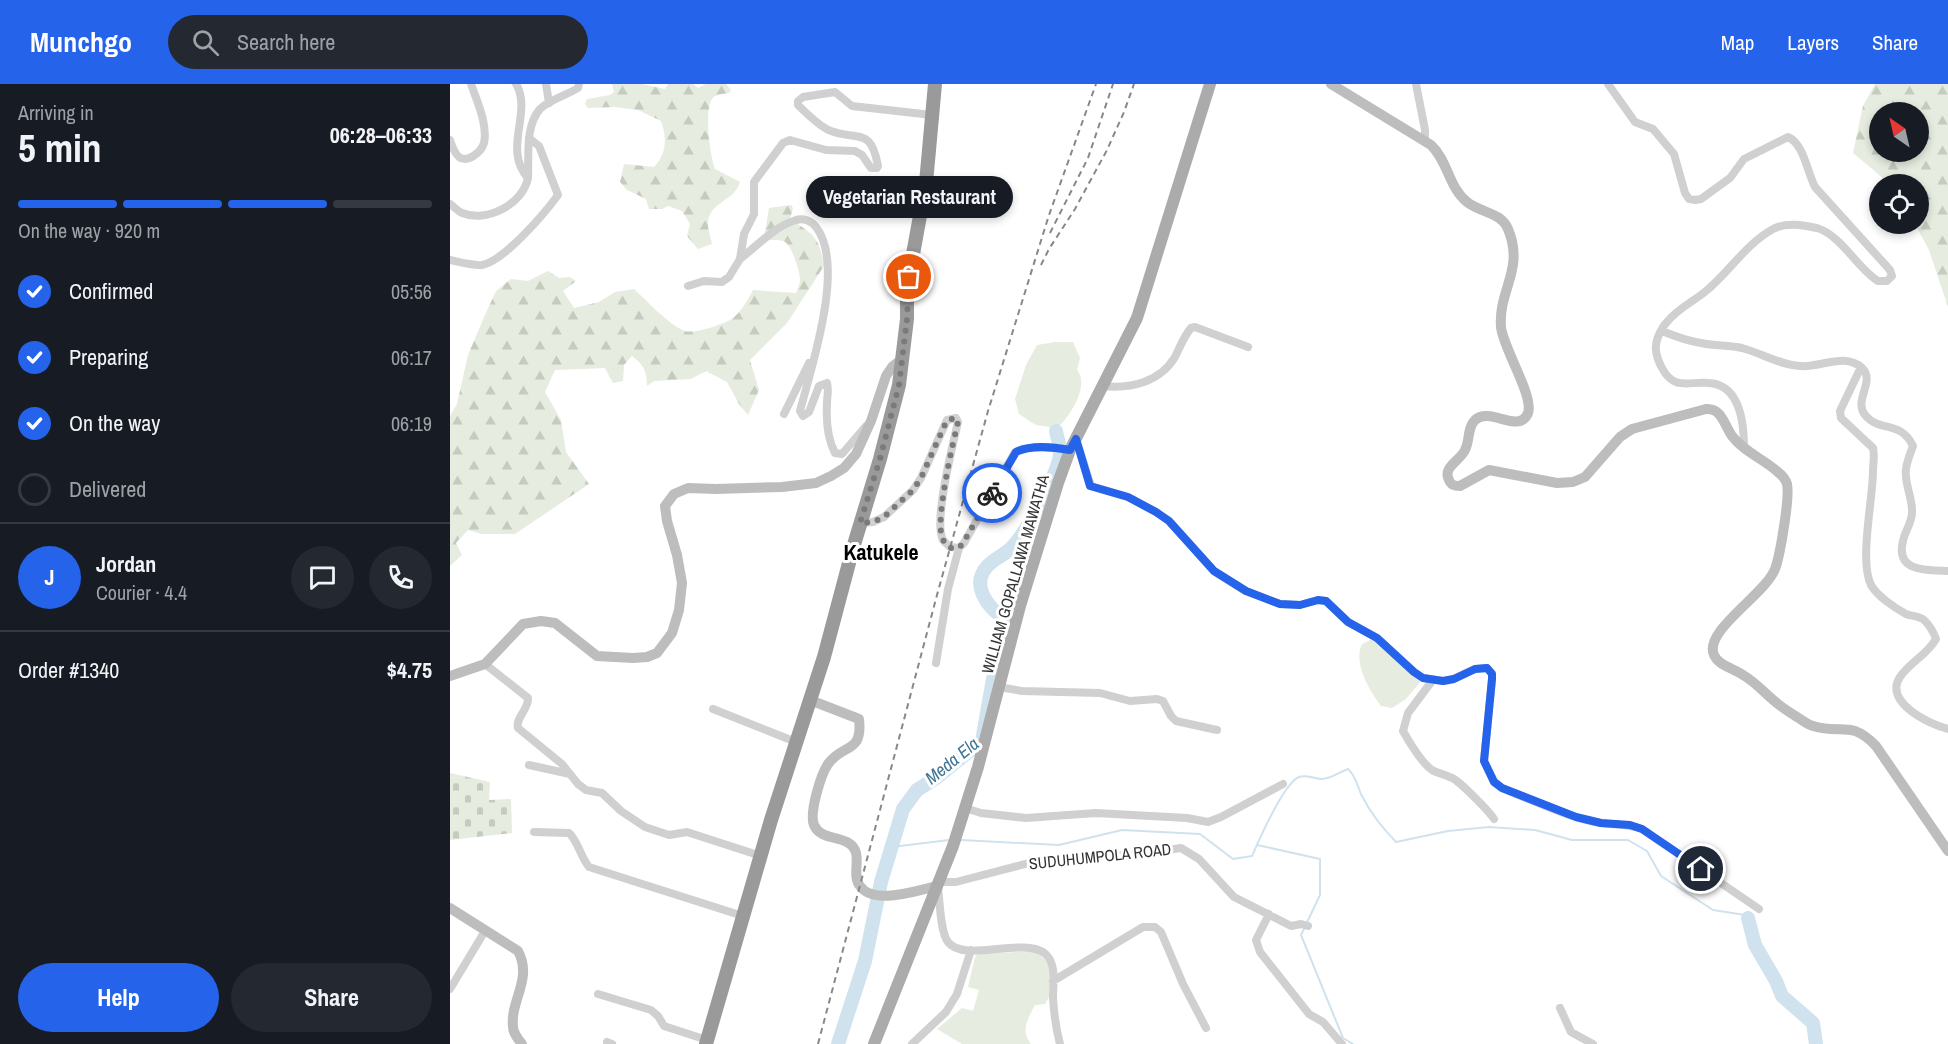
<!DOCTYPE html>
<html lang="en">
<head>
<meta charset="utf-8">
<style>
  body { margin:0; font-family:"Archivo Narrow",sans-serif; background:#242831; color:#f1f3f6; height:100vh; display:flex; flex-direction:column; font-size:22px; white-space:nowrap }
  * { box-sizing:border-box; margin:0 }
  p { font-size:20px; color:#9ea1a6 }
  .icon { flex:none; width:33px; height:33px; fill:none; stroke:currentColor; stroke-width:2; stroke-linecap:round; stroke-linejoin:round }
  .map { position:relative; flex:1; overflow:hidden }
  .side { display:flex; flex-direction:column; background:#171b24; width:450px }
  .side>* { flex:none }
  .needle { width:39px; rotate:326deg }
  .fabs { position:absolute; left:1419px; top:18px; display:grid; gap:12px }
  .fabs a { display:grid; place-items:center; width:60px; height:60px; border-radius:50%; background:#171b24; box-shadow:0 3px 9px #0003; font-size:30px }
  .pin { position:absolute; display:grid; place-items:center; width:51px; height:51px; color:#fff; margin:-26px; border:3px solid #fff; border-radius:50%; box-shadow:0 2px 6px #0007 }
  .courier { position:absolute; display:grid; place-items:center; width:60px; height:60px; margin:-30px; border:4px solid #2563eb; border-radius:50%; background:#fff; color:#222; box-shadow:0 2px 8px #0007 }
  .bubble { position:absolute; height:42px; border-radius:21px; background:#171b24; box-shadow:0 3px 9px #0003; font-size:20px; font-weight:800; line-height:42px; text-align:center }
  .head em { font-style:normal; font-weight:800 }
  .head div { display:flex; flex-direction:column-reverse }
  .head { display:flex; align-items:center; justify-content:space-between; height:102px; padding:0 18px }
  h1 { font-size:39px; font-weight:800; line-height:45px }
  .bar { display:grid; grid-template-columns:repeat(4,1fr); gap:9px 6px; align-content:center; height:72px; padding:0 18px }
  .bar i { height:8px; border-radius:4px; background:#363941 }
  .bar .current { background:#2563eb }
  .bar p { grid-column:span 4 }
  .line { display:flex; align-items:center; gap:15px; padding:0 18px; border-top:2px solid #363941 }
  .line div { flex:1 }
  .round { display:grid; place-items:center; flex:none; width:63px; height:63px; border-radius:32px; background:#242831 }
  ol { padding:0 18px; list-style:none }
  li { display:flex; align-items:center; gap:18px; height:66px }
  li p { margin-inline-start:auto }
  li .icon { padding:6px; border-radius:50%; background:#2563eb; color:#fff; stroke-width:4 }
  li:last-child { color:#9ea1a6 }
  li i { width:33px; height:33px; border:3px solid #363941; border-radius:50% }
  .primary-button { display:flex; gap:12px; margin-top:auto; padding:12px 18px }
  .primary-button a { flex:1; height:69px; border-radius:36px; background:#2563eb; color:#fff; font-size:24px; font-weight:800; line-height:69px; text-align:center }
  .primary-button a+a { background:#242831; color:#f1f3f6 }
  header { display:flex; align-items:center; gap:36px; box-sizing:border-box; height:84px; padding:0 30px; background:#2563eb; color:#fff }
  header strong { font-size:28px }
  nav { display:flex; gap:33px; margin-inline-start:auto; font-size:21px }
  .search { width:420px; height:54px; background:#242831; display:flex; align-items:center; gap:15px; box-sizing:border-box; padding:0 21px; border-radius:33px; color:#9ea1a6; font-size:22px }
  main { display:flex; flex:1; min-height:0 }
  .map>svg:first-child { display:block }
  .green { fill:#e6ecdf }
  .forest { fill:url(#forest-firs); fill-rule:evenodd }
  .cemetery { fill:url(#cemetery-stones) }
  .water { fill:#cfe2ee }
  .lines { fill:none; stroke-linecap:round; stroke-linejoin:round }
  .stream { stroke:#cfe2ee; stroke-width:2 }
  .river { stroke:#cfe2ee; stroke-width:14 }
  .street { stroke:#d0d0d0; stroke-width:8 }
  .secondary { stroke:#bdbdbd; stroke-width:10 }
  .primary { stroke:#ababab; stroke-width:12 }
  .highway { stroke:#9a9a9a; stroke-width:14 }
  .rail { stroke:#888; stroke-width:2; stroke-dasharray:6 4.5; stroke-linecap:butt }
  .done { stroke:#7a7a7a; stroke-width:6; stroke-dasharray:0 10.8 }
  .route { stroke:#2563eb; stroke-width:8 }
  .labels { text-anchor:middle; stroke-width:6; stroke-linejoin:round; paint-order:stroke }
  .street-label { font-size:16px; fill:#333; stroke:#fff }
  .water-label { font-size:18px; font-style:italic; fill:#3f7597; stroke:#fff }
  .district-label { font-size:22px; font-weight:bold; fill:#000; stroke:#fff }
</style>
</head>
<body>
<header>
<strong>Munchgo</strong>
<div class="search"><svg class="icon" aria-label="search" viewBox="0 0 24 24"><circle cx="10" cy="10" r="6"/><path d="M15 15l6 6"/></svg>Search here</div>
<nav><a>Map</a><a>Layers</a><a>Share</a></nav>
</header>
<main>
<section class="side">
<div class="head"><div><h1>5 min</h1><p>Arriving in</p></div><em>06:28–06:33</em></div>
<div class="bar"><i class="current"></i><i class="current"></i><i class="current"></i><i></i><p>On the way · 920 m</p></div>
<ol>
<li><svg class="icon" aria-label="check" viewBox="0 0 24 24"><path d="M5 12l5 5 9-10"/></svg>Confirmed<p>05:56</p></li>
<li><svg class="icon" aria-label="check" viewBox="0 0 24 24"><path d="M5 12l5 5 9-10"/></svg>Preparing<p>06:17</p></li>
<li><svg class="icon" aria-label="check" viewBox="0 0 24 24"><path d="M5 12l5 5 9-10"/></svg>On the way<p>06:19</p></li>
<li><i></i>Delivered</li>
</ol>
<div class="line" style="height:108px"><b class="round" style="background:#2563eb;color:#fff">J</b><div><b>Jordan</b><p>Courier · 4.4</p></div><a class="round"><svg class="icon" aria-label="chat" viewBox="0 0 24 24"><path d="M4 5h16v11H9l-5 4z"/></svg></a><a class="round"><svg class="icon" aria-label="phone" viewBox="0 0 24 24"><path d="M5 4h4l2 5-3 2q2 4 5 5l2-3 5 2v4C11 20 4 13 5 4z"/></svg></a></div>
<div class="line" style="height:78px"><div>Order #1340</div><b>$4.75</b></div>
<div class="primary-button"><a>Help</a><a>Share</a></div>
</section>
<div class="map">
<svg width="1498" height="960" viewBox="0 0 1498 960">
  <defs>
    <pattern id="forest-firs" width="22" height="20" patternUnits="userSpaceOnUse" patternTransform="scale(1.5)"><rect width="22" height="20" fill="#e6ecdf"/><path d="M5 1l3.5 6h-7zM16 11l3.5 6h-7z" fill="#c6cbc0"/></pattern>
    <pattern id="cemetery-stones" width="16" height="16" patternUnits="userSpaceOnUse" patternTransform="scale(1.5)"><rect width="16" height="16" fill="#e6ecdf"/><path d="M2 7V4a2 2 0 0 1 4 0v3zM10 15v-3a2 2 0 0 1 4 0v3z" fill="#c6cbc0"/></pattern>
  </defs>
  <rect width="100%" height="100%" fill="#fff"/>
  <path class="green" d="M605,258h18l7,16 -3,12c13,15 -7,47 -20,58l-21,-3 -17,-11 -4,-15 11,-34 11,-20z
    M924,554l43,39 3,5 -14,17 -14,9 -11,-2c-12,-17 -28,-42 -19,-62z
    M585,867l15,13v31l-5,9 -10,1c-7,13 -15,26 -4,39h-69l-25,-15 25,-21 11,3 6,-21 -11,-3 7,-30 3,-3z"/>
  <path class="forest" d="M162,0h30l23,5 3,-5h25l5,4 8,-4h20l5,6 -2,3c-5,1 -14,1 -17,6 -8,12 -2,57 3,70l25,13c-6,20 -32,20 -32,42 0,7 3,14 4,20l-14,5 -11,-13 3,-12 -8,-13 -14,-5 -6,3h-13l-3,-10 -19,-9 -7,-8 4,-18 30,3c13,-14 13,-29 7,-46l-23,-11 -23,-3 -27,1 -3,-4 2,-5 23,-4 4,-3z
    M1425,0h73v223l-19,-57 -14,-26h3v-40h-28l-37,-31 10,-47zM1468,28v40h-38v-40z
    M341,121l2,3 -3,11c24,16 29,17 34,47l-37,57 -37,37 9,30 -11,25 -9,-11 -12,-22 -21,-11 -15,8 -37,2 -7,5c0,-15 -4,-22 -15,-30l-8,9 -1,16 -10,2 -8,-15 -50,2 -10,22 16,28 5,32 23,32 -74,50h-33l-14,-4 -12,13 6,12 -12,11v-150l7,-12 11,-49 17,-40 11,-24 15,-12 17,2 20,-10 11,7 11,-1 6,4 -13,10 11,17 25,-6 16,-10 19,-3c13,12 35,36 51,42 8,3 37,-6 45,-11 10,-6 18,-20 23,-30l43,3c2,-5 4,-9 4,-14 0,-7 -9,-37 -17,-38 -5,-2 -11,0 -19,-2l5,-31z"/>
  <path class="cemetery" d="M0,689l40,9 -1,18 22,-1 1,34 -62,7z"/>
  <path class="water" d="M375,105l16,9 4,10 -9,3 -2,-7 -14,-8z"/>
  <g class="lines">
    <path class="stream" d="M511,756l98,5 63,-15 78,4 33,25 19,-3c7,-16 32,-73 47,-79 8,-3 15,2 23,2 8,0 18,-7 26,-10 8,7 9,16 13,25 9,19 21,33 35,48l52,-11 41,-4 46,3 37,10h56l19,11 14,25 52,34 32,5
      M807,761l63,14v36l-19,40 42,103 10,6
      M442,763l57,-7"/>
    <path class="river" d="M1298,834l7,27 21,36 6,15 31,27 3,21
      M388,960l27,-83 16,-79 22,-73 14,-19 19,-12 46,-37 11,-62 15,-58c-20,-12 -42,-39 -16,-59 7,-6 16,-9 22,-17 12,-13 45,-74 46,-91 1,-7 -3,-16 -4,-23"/>
    <path class="street" d="M96,0l3,19
      M966,0l9,46v11
      M1158,0l27,38 18,7 21,25 11,39 4,6 6,1 6,-1 29,-21 14,-19 44,-22c16,7 19,35 27,50l75,83 2,6 -5,5h-9c-20,-12 -37,-46 -61,-53 -14,-3 -31,-6 -44,1 -27,15 -44,43 -67,62 -12,10 -29,18 -39,31 -5,5 -11,17 -11,24 -1,7 3,17 6,22 12,23 27,13 47,15 32,2 35,41 35,65
      M0,56c2,6 4,13 9,17 8,6 22,-4 25,-14 4,-18 -7,-42 -13,-59
      M78,94c1,-22 -3,-52 12,-69 9,-9 27,-14 38,-21l1,-4
      M0,120c4,3 8,7 12,9 25,10 61,-9 66,-35 -26,-29 5,-66 -12,-94
      M290,175c17,-13 35,-33 56,-39 8,-2 16,1 20,7 30,38 -5,141 -16,184l3,5 6,-4 10,-26 8,-3c2,8 0,13 0,20 -1,18 0,35 8,50l7,1 24,-28
      M0,176c9,2 23,6 32,5 22,-4 63,-52 76,-70l-19,-49 -10,-8
      M238,202l16,-5 18,1 7,-5 11,-18 4,-25 10,-20v-32l29,-39 7,-3 36,10 29,1 7,4 9,13h6l1,-2c-7,-39 -19,-25 -47,-35 -9,-3 -26,-19 -33,-26v-4l5,-4 32,-5 17,14 80,9
      M1212,247c12,5 26,10 39,12 14,3 28,2 41,5 19,5 38,17 58,18 20,2 45,-14 62,2 14,13 -9,32 3,47 15,18 36,5 48,31 -3,8 -6,15 -7,23 -2,13 6,28 6,41 1,12 -7,20 -9,31 -8,32 25,29 45,30
      M1411,283l-21,44 1,7 32,30c2,8 0,15 0,23 0,28 -14,90 -2,114 6,11 24,23 35,29 5,2 13,2 18,6 5,4 10,13 12,19 -9,16 -26,23 -36,38 -17,25 29,47 48,52
      M653,302c28,3 57,-4 72,-29 5,-10 9,-21 16,-29l4,-1 53,20
      M334,330l25,-51
      M626,355l15,47 37,11 28,15 13,9 45,50 32,20 34,13 20,1 18,-5 8,1 22,21 29,16 37,34 9,6 20,3 10,-2 22,-10 12,-1 5,5v6l-8,82 10,20 8,7c32,13 65,29 98,35 15,2 28,1 42,6l117,80
      M410,439l13,-1 11,-5 29,-27 8,-12 26,-58 9,-2 2,4c-5,22 -25,100 -15,118 2,3 5,5 7,7l9,1 5,-5 51,-91c15,-7 39,-5 55,-2
      M486,579l12,-74 11,-41
      M35,580l43,34c1,11 -13,20 -10,30l44,36 16,20 8,6 16,3 19,18 24,16 24,8 18,-3 74,24
      M982,597l-24,32 -5,18c6,11 19,32 29,39 5,3 15,5 22,9 8,5 35,32 40,40
      M549,603l23,4 78,2 30,8 27,-2 6,2 8,15 5,5 41,9
      M263,625l83,33
      M79,681l41,9
      M515,724l16,5 45,5 70,-5 91,5 21,4 13,-5 62,-33
      M84,748l35,1c9,8 11,23 20,34l154,49
      M490,798h16l88,-23 43,-4h44l50,-7 18,11 35,38 57,29 10,-2 7,2
      M488,804c2,13 2,44 10,54 17,23 85,-10 101,16 7,11 4,28 4,40 1,16 3,31 7,46
      M819,830l-13,26 4,12 49,62 14,8 19,22
      M603,897l90,-54h12l6,5 22,52 23,44
      M0,905l35,-58
      M148,910l53,16 7,6 6,10 43,14
      M1110,924l11,24 22,12
      M157,958l5,2
      M462,960l34,-32 11,-18 14,-44"/>
    <path class="secondary" d="M881,0l100,61c17,16 18,43 36,57 14,11 34,10 41,27 17,40 -10,61 -7,98 2,21 33,69 27,86 -9,22 -38,-7 -53,7 -8,8 -5,21 -10,30 -4,10 -23,17 -16,30 2,5 5,6 11,6l29,-16 68,13 16,-1 12,-5 35,-40 12,-8 74,-20c16,-1 18,16 26,27 12,16 32,23 47,37 3,2 7,7 8,11 3,13 -7,72 -12,85 -10,26 -72,62 -61,86 5,11 19,13 29,20 14,8 23,20 35,29 6,5 13,9 19,13 5,3 11,8 16,9 29,9 37,-7 63,20l72,105
      M0,592l35,-12 38,-40 18,-3 14,2 42,33 36,2 14,-1 10,-4 15,-20 7,-23 3,-27 -5,-28 -10,-34 -2,-15 9,-12 14,-6 28,1 66,-2 34,-4 15,-7 13,-8 12,-14 15,-33 15,-45 6,-9 10,-8
      M360,616l49,19c4,35 -16,24 -31,45 -7,10 -19,49 -14,61 7,17 33,9 41,25 5,10 -3,26 5,36 14,20 58,4 78,0
      M0,824l68,43c15,28 -8,49 -5,76 0,6 5,12 9,17"/>
    <path class="primary" d="M424,960l79,-198 25,-79 42,-161 38,-123 12,-33 67,-132 73,-234"/>
    <path class="highway" d="M256,960l65,-224 53,-163 29,-109 27,-89 19,-74 8,-66v-32l19,-104 9,-99"/>
    <path class="rail" d="M600,149l38,-75 25,-74
      M591,181l8,-16 26,-40 32,-59 17,-38 10,-28
      M368,960l119,-449 51,-184 61,-196 47,-131"/>
  </g>
  <g class="lines">
    <path class="done" d="M459,193l-2,42 -8,66 -19,74 -20,64 13,-1 11,-5 29,-27 8,-12 26,-58 9,-2 2,4c-5,21 -24,101 -15,118 2,3 5,5 7,8h9l4,-5 29,-50"/>
    <path class="route" d="M542,409l24,-41c14,-7 38,-5 54,-2l6,-11 14,47 38,11 28,15 13,9 45,50 32,20 34,13 20,1 18,-5 8,1 22,21 29,16 37,34 9,6 20,3 11,-2 21,-10 12,-1 5,6v5l-8,82 10,21 8,6 74,29 25,6 29,2 12,4 59,40"/>
  </g>
  <g class="labels">
    <g class="street-label">
      <text transform="translate(565 490) rotate(-74)" y="6">WILLIAM GOPALLAWA MAWATHA</text>
      <text transform="translate(650 772) rotate(-6)" y="6">SUDUHUMPOLA ROAD</text>
    </g>
    <g class="water-label">
      <text transform="translate(502 677) rotate(-39)" y="6">Meda Ela</text>
    </g>
    <g class="district-label">
      <text x="431" y="476">Katukele</text>
    </g>
  </g>
</svg>
<div class="fabs">
<a><svg class="needle" viewBox="-14 -14 28 28"><path d="M0-13l5 13h-10z" fill="#e53935"/><path d="M0 13l5-13h-10z" fill="#9ea1a6"/></svg></a>
<a><svg class="icon" aria-label="locate" viewBox="0 0 24 24"><circle cx="12" cy="12" r="6"/><path d="M12 2v4M12 18v4M2 12h4M18 12h4"/></svg></a>
</div>
<div class="pin" style="left:459px;top:193px;background:#ea580c"><svg class="icon" aria-label="bag" viewBox="0 0 24 24"><path d="M5 8h14l-1 12H6zM9 8a3 3 0 0 1 6 0"/></svg></div>
<div class="pin" style="left:1251px;top:785px;background:#1f2937"><svg class="icon" aria-label="home" viewBox="0 0 24 24"><path d="M3 11l9-7 9 7M6 9v11h12V9"/></svg></div>
<div class="courier" style="left:542px;top:409px"><svg class="icon" aria-label="bike" viewBox="0 0 24 24"><circle cx="6" cy="16" r="4"/><circle cx="18" cy="16" r="4"/><path d="M6 16l4-8h5l3 8M10 8l3 8H6M13 5h3"/></svg></div>
<div class="bubble" style="left:356px;top:92px;width:207px">Vegetarian Restaurant</div>
</div>
</main>
</body>
</html>
